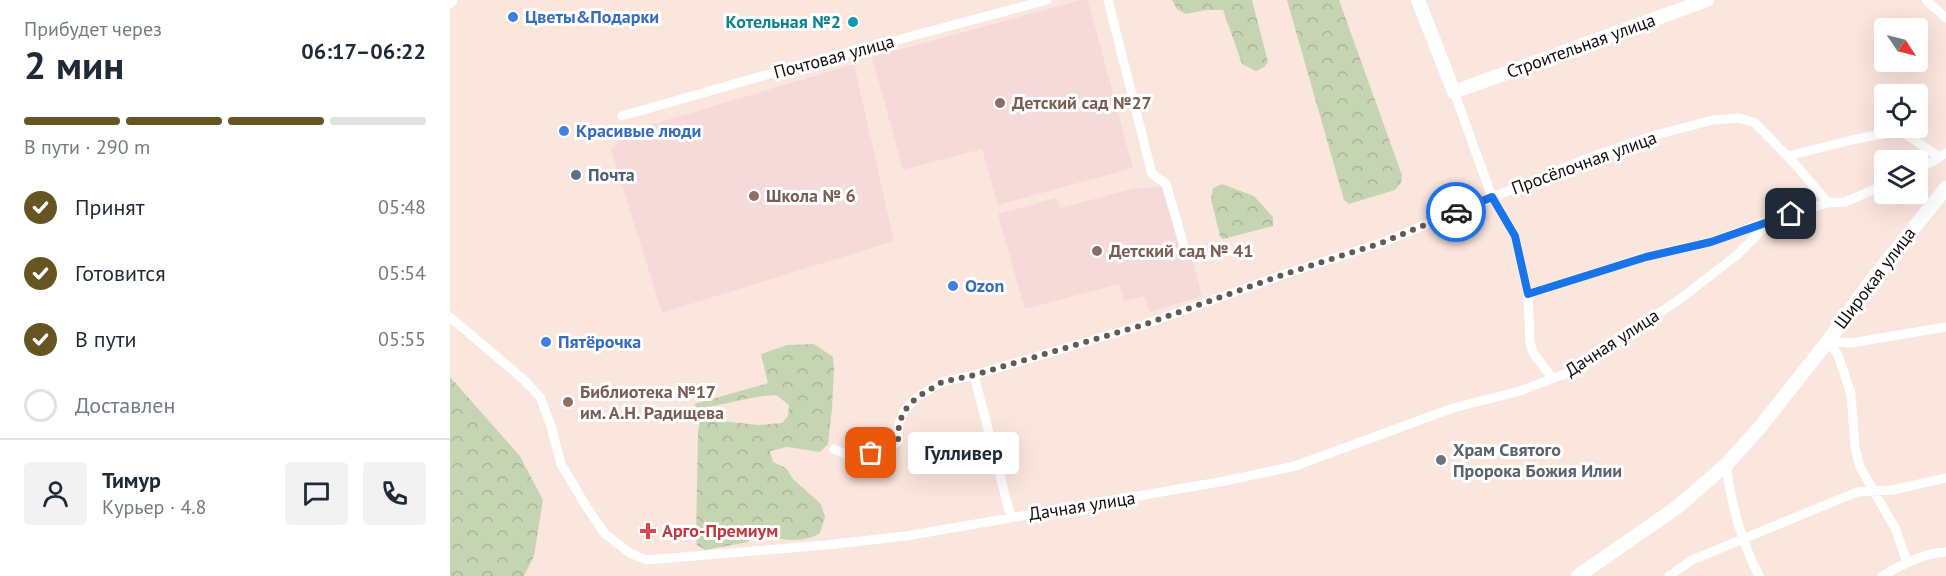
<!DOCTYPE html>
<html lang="ru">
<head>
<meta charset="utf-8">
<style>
  body { margin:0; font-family:"PT Sans",sans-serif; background:#f2f2f3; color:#1f2937; height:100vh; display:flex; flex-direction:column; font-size:22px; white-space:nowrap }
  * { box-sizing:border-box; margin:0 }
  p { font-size:20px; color:#747a83 }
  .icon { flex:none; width:33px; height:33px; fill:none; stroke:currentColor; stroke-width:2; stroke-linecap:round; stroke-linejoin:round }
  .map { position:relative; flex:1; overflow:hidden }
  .sheet { display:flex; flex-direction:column; background:#fff; width:450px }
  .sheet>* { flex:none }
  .needle { width:39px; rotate:125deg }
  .buttons { position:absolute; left:1424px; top:18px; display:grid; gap:12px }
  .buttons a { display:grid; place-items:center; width:54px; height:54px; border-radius:6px; background:#fff; box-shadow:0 6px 24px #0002; font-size:30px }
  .pin { position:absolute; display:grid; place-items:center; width:51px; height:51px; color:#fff; margin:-26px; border-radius:12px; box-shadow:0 3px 9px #0006 }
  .courier { position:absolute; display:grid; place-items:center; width:60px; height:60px; margin:-30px; border:4px solid #1a73e8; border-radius:50%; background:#fff; color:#222; box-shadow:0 2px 8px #0007 }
  .bubble { position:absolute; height:42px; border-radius:6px; background:#fff; box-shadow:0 6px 24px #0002; font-size:20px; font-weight:600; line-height:42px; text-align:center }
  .summary em { font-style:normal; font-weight:600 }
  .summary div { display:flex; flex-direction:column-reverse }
  .summary { display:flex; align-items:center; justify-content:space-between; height:102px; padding:0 24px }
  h1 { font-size:39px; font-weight:600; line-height:45px }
  .bar { display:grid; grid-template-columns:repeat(4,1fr); gap:9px 6px; align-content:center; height:72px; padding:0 24px }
  .bar i { height:8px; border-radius:4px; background:#e0e1e3 }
  .bar .selected { background:#665422 }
  .bar p { grid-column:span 4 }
  .line { display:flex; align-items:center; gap:15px; padding:0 24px; border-top:2px solid #e0e1e3 }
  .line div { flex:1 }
  .round { display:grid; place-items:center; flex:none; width:63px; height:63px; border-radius:6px; background:#f2f2f3 }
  ol { padding:0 24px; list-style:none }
  li { display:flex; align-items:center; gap:18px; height:66px }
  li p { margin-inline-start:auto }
  li .icon { padding:6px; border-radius:50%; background:#665422; color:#fff; stroke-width:4 }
  li:last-child { color:#747a83 }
  li i { width:33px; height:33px; border:3px solid #e0e1e3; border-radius:50% }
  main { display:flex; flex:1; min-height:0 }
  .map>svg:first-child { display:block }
  .education { fill:#f5dad9 }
  .forest { fill:url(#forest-crowns) }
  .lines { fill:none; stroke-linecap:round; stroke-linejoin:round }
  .street { stroke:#fff; stroke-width:9 }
  .secondary { stroke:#fff; stroke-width:14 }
  .done { stroke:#655955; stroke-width:6; stroke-dasharray:0 10.8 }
  .route { stroke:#1a73e8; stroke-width:8 }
  .shop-dot { fill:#3f7fe0; stroke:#fff; stroke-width:2 }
  .culture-dot { fill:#0f9aa8; stroke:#fff; stroke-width:2 }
  .education-dot { fill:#8d6e63; stroke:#fff; stroke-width:2 }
  .service-dot { fill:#5c6f8a; stroke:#fff; stroke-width:2 }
  .worship-dot { fill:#6b7280; stroke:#fff; stroke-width:2 }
  .health-dot { fill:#e0444e; stroke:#fff; stroke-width:2 }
  .labels { text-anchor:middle; stroke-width:6; stroke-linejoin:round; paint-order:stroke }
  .shop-label { font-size:18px; font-weight:bold; fill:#366cbe; stroke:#fff; text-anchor:start }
  .culture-label { font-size:18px; font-weight:bold; fill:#0d838f; stroke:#fff; text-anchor:end }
  .street-label { font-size:18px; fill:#140d0b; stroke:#fff }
  .education-label { font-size:18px; font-weight:bold; fill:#785e54; stroke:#fff; text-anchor:start }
  .service-label { font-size:18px; font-weight:bold; fill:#4e5e75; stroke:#fff; text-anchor:start }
  .worship-label { font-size:18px; font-weight:bold; fill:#5b616d; stroke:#fff; text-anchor:start }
  .health-label { font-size:18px; font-weight:bold; fill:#be3a42; stroke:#fff; text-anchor:start }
</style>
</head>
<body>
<main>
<section class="sheet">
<div class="summary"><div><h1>2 мин</h1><p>Прибудет через</p></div><em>06:17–06:22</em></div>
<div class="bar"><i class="selected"></i><i class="selected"></i><i class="selected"></i><i></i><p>В пути · 290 m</p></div>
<ol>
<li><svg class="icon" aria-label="check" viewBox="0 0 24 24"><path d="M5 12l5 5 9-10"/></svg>Принят<p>05:48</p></li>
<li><svg class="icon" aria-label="check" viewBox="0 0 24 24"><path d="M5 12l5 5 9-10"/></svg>Готовится<p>05:54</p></li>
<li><svg class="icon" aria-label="check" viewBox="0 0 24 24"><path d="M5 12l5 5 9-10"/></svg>В пути<p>05:55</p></li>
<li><i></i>Доставлен</li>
</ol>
<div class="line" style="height:108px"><a class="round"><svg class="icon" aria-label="person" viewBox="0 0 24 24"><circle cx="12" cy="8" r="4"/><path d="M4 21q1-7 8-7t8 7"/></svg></a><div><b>Тимур</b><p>Курьер · 4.8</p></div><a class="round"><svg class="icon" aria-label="chat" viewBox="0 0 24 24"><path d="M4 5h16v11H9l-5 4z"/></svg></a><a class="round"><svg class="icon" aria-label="phone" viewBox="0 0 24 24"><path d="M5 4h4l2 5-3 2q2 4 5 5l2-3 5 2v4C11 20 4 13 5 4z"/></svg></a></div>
</section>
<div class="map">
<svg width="1496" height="576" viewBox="0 0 1496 576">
  <defs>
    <pattern id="forest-crowns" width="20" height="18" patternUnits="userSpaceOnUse" patternTransform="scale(1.5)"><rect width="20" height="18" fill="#c5d5b1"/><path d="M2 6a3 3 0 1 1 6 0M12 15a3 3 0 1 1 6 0" fill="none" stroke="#a8b697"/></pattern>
  </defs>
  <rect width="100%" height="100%" fill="#fbe6de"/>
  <path class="education" d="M631,0h7l45,168 -135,37 -16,-56 -79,21 -31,-113z
    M404,64l40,177 -232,72 -51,-163 16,-18z
    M712,187l17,60 12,8 11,41 -52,16 -6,-16 -20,5 -5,-17 -94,25 -27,-95 58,-16 4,10 76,-20z"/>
  <path class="forest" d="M722,0h80l16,62 -4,5 -8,4 -14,-7 -19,-54h-17l-20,4 -9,-5z
    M837,0h52l63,175 -1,8 -6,7 -46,14 -5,-4z
    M772,184l32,12 19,21v9l-50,13 -3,-3 -9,-37 2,-11z
    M364,344l19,13 1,12 -2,40 -4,35 -8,8 -33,-5 -17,4 3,11 13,6 7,11 28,25 4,13 -5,16c-18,12 -45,6 -65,0l-7,9 -43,8 -8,-5 -1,-7 2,-106 2,-13 59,6 23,-2 6,-7 1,-11 -13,-10c-27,1 -52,11 -79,13l-3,-4 74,-21 -7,-29 26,-9z
    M0,377l70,79 23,44 -9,56 -10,20h-74z"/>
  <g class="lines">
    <path class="street" d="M658,0l44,174 14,10 18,62
      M1476,0l20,18
      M1004,92l38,105 23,39 13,58 2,48 3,11 20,26
      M172,116l207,-59 31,-7 187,-50
      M1338,156l68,-17 45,-8 38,26
      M1467,169l15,-7 14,-9
      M1078,294l117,-37 66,-15 62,-23 55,-16 17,-1 39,-17
      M0,317l74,63 16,17 11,29 10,38 25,42 19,28 25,19 17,7 179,-15 80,-9 319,-55 70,-15 158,-58 67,-17 55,-21 105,-71 57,-44 36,-36
      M1378,341l10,14 13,39 4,53 5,20 35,61 12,34
      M1378,341l23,2 95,-16
      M524,375l37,143
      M384,449l18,8 38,-9 8,-7 1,-17 5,-13 12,-13 26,-16 32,-7 169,-50 142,-51 96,-31 205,-84 66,-23 61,-16 26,-2 16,5 39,40 34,40
      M1276,465c5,39 15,76 33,111
      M1219,576l23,-16 165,-68 36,-2 53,-12
      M1432,576c20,-11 41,-23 64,-24"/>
    <path class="secondary" d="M968,0l36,92 253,-92
      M0,1v-1
      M1128,576l98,-68 50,-43 35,-39 67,-85 43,-60 75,-93"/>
  </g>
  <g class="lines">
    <path class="done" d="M421,453l19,-5 8,-7 1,-17 5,-13 12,-13 26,-16 32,-7 169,-50 142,-51 96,-31 75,-31"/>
    <path class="route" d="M1006,212l36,-15 23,39 13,58 118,-37 65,-15 80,-28"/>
  </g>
  <g class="shop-dot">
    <circle cx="63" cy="17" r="6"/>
    <circle cx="114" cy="131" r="6"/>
    <circle cx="503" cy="286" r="6"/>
    <circle cx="96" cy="342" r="6"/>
  </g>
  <circle class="culture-dot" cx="403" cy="22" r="6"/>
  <g class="education-dot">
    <circle cx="550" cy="103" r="6"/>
    <circle cx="304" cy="196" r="6"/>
    <circle cx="647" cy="251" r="6"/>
    <circle cx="118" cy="402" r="6"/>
  </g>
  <circle class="service-dot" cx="126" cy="175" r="6"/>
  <circle class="worship-dot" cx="991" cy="460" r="6"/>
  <path class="health-dot" d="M195 522h6v6h6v6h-6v6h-6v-6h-6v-6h6z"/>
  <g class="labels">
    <g class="shop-label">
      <text x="75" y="23">Цветы&amp;Подарки</text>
      <text x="126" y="137">Красивые люди</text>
      <text x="515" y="292">Ozon</text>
      <text x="108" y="348">Пятёрочка</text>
    </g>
    <g class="culture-label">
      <text x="391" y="28">Котельная №2</text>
    </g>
    <g class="street-label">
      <text transform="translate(1131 46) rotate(-20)" y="6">Строительная улица</text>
      <text transform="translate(384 57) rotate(-15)" y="6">Почтовая улица</text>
      <text transform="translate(1134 163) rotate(-20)" y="6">Просёлочная улица</text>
      <text transform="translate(1425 278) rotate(-53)" y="6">Широкая улица</text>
      <text transform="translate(1162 343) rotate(-33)" y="6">Дачная улица</text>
      <text transform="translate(632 506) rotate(-9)" y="6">Дачная улица</text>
    </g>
    <g class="education-label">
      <text x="562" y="109">Детский сад №27</text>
      <text x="316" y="202">Школа № 6</text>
      <text x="659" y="257">Детский сад № 41</text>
      <text x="130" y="398">Библиотека №17<tspan x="130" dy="21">им. А.Н. Радищева</tspan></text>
    </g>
    <g class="service-label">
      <text x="138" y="181">Почта</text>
    </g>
    <g class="worship-label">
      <text x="1003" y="456">Храм Святого<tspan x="1003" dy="21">Пророка Божия Илии</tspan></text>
    </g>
    <g class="health-label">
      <text x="212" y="537">Арго-Премиум</text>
    </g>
  </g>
</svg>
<div class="buttons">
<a><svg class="needle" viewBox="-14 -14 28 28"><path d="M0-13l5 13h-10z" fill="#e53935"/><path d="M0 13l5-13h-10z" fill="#747a83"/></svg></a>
<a><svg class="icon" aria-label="locate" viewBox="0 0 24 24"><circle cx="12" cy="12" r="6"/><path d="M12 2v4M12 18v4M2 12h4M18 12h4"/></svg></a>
<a><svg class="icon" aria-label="layers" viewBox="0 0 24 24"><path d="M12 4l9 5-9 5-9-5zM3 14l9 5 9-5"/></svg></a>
</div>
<div class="pin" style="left:421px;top:453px;background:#ea580c"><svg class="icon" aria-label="bag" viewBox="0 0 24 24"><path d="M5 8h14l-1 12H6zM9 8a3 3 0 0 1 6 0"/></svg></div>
<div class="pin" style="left:1341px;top:214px;background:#1f2937"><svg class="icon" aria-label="home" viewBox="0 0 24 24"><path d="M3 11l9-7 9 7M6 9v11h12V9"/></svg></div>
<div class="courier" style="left:1006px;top:212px"><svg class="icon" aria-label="car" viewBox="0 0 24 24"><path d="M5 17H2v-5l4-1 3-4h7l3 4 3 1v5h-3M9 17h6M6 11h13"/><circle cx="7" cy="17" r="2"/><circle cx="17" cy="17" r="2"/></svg></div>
<div class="bubble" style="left:458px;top:432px;width:111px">Гулливер</div>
</div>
</main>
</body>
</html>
